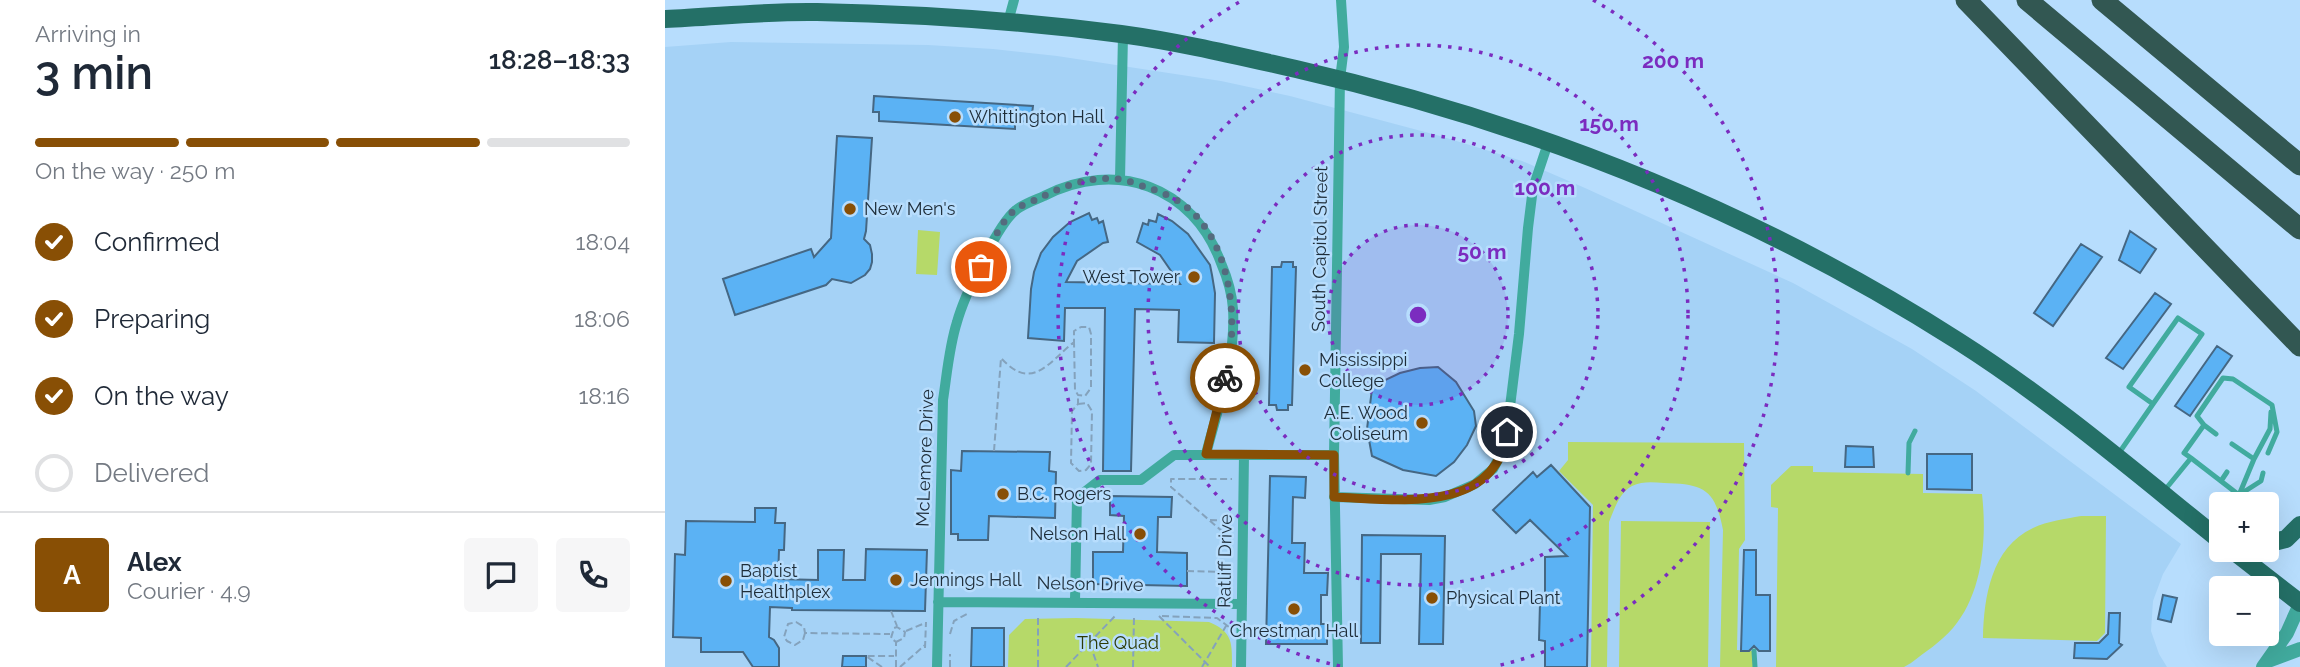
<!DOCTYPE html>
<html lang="en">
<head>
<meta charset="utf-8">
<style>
  body { margin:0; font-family:Raleway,sans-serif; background:#f6f6f7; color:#1f2937; height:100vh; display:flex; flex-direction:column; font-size:26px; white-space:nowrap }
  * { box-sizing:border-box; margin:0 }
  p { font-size:23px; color:#747a83 }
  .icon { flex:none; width:38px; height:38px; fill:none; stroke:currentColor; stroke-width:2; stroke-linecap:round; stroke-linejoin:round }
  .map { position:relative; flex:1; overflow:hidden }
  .panel { display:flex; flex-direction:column; background:#fff; width:665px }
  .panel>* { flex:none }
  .buttons { position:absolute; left:1544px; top:492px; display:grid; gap:14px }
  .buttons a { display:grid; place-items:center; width:70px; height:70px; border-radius:7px; background:#fff; box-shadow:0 7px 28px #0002; font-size:35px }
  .pin { position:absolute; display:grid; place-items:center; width:60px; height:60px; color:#fff; margin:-30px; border:4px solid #fff; border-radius:50%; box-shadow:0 2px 7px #0007 }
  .courier { position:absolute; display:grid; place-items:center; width:70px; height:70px; margin:-35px; border:5px solid #884f05; border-radius:50%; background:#fff; color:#222; box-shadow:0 2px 9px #0007 }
  .summary em { font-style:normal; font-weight:600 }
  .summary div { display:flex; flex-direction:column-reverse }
  .summary { display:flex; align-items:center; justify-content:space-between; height:119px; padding:0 35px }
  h1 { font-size:46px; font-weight:600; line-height:52px }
  .bar { display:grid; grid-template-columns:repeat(4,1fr); gap:10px 7px; align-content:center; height:84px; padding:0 35px }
  .bar i { height:9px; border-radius:5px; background:#e0e1e3 }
  .bar .on { background:#884f05 }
  .bar p { grid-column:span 4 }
  .line { display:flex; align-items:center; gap:18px; padding:0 35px; border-top:2px solid #e0e1e3 }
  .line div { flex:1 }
  .round { display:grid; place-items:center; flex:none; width:74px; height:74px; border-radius:7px; background:#f6f6f7 }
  ol { padding:0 35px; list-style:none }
  li { display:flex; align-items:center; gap:21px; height:77px }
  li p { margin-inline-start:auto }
  li .icon { padding:7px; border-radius:50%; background:#884f05; color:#fff; stroke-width:4 }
  li:last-child { color:#747a83 }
  li i { width:38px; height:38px; border:4px solid #e0e1e3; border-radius:50% }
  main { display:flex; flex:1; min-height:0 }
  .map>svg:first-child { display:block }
  .built { fill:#a5d2f6 }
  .green { fill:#b6d969 }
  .building { fill:#5bb2f4; stroke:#456783; stroke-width:2 }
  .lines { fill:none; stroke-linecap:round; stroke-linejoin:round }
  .path { stroke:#84a2bc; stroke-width:2; stroke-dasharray:7 3.5; stroke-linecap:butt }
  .service { stroke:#41ab9e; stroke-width:5 }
  .minor { stroke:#41ab9e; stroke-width:10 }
  .tertiary { stroke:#41ab9e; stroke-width:14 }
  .primary { stroke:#247067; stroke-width:18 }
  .motorway { stroke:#325752; stroke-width:21 }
  .done { stroke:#546b7e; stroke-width:7; stroke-dasharray:0 12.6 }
  .route { stroke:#884f05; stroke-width:9 }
  .ring { fill:none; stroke:#7b2cbf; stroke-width:3.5; stroke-dasharray:3.5 7 }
  .poi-dot { fill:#884f05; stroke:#b7ddfd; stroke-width:2.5 }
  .labels { text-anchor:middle; stroke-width:5; stroke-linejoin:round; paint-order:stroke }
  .poi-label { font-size:18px; fill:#1e2d39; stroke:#b7ddfd; text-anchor:start }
  .street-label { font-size:18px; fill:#1e2d39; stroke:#b7ddfd }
  .park-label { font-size:18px; fill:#2d3b06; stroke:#b7ddfd }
  .centre { fill:#7b2cbf; stroke:#b7ddfd; stroke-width:3.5 }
  .ring-label { font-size:21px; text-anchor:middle; font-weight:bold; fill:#7b2cbf; stroke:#b7ddfd; stroke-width:5; stroke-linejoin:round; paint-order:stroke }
</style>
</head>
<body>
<main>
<section class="panel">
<div class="summary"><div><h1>3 min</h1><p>Arriving in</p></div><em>18:28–18:33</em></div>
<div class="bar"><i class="on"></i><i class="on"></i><i class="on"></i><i></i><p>On the way · 250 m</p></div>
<ol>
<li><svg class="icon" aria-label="check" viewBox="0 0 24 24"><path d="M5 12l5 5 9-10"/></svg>Confirmed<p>18:04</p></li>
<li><svg class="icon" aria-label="check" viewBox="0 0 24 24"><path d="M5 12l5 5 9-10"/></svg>Preparing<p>18:06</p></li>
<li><svg class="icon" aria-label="check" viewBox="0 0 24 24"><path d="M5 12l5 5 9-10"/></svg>On the way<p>18:16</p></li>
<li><i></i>Delivered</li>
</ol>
<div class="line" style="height:126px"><b class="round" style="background:#884f05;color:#fff">A</b><div><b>Alex</b><p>Courier · 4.9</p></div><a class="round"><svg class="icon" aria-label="chat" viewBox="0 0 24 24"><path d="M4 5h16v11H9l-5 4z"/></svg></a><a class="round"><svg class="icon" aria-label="phone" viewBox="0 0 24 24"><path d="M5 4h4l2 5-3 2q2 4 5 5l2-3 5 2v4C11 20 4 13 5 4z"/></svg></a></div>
</section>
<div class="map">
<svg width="1635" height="667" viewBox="0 0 1635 667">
  <rect width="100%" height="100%" fill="#b7ddfd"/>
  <path class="built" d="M66,42l197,3 65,4 64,7 164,25 69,15 150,40 82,25 63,27 208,95 119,66 64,42 205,153 -18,30 -10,27 -2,30 8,23 8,13h-1502v-620z"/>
  <path class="green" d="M253,230l22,2 -3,43 -21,-1z
    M903,442l176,1 1,97 -6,9 -2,101 17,1 1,16h-35l3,-137c-8,-41 -19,-46 -59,-47 -11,-1 -22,-2 -32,3 -13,7 -18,24 -23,36l-2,145h-16l2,-162 -34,-34 9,-11z
    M1126,466h22v6l110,2v19l59,1c5,44 1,99 -29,134 -12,14 -28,24 -42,35l-7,4h-128l2,-159 -7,-1v-22z
    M1416,516h25l-1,117 -8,8 -114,-3c1,-41 8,-90 50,-110 15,-7 32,-9 48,-12z
    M956,521l89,1 -2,145h-89z
    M411,618l133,4c24,10 23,21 23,45h-224l1,-32 16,-16z"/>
  <path class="building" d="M209,96l159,10 -2,16 -16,-1v8l-136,-8v-9h-6z
    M172,136l35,2 -6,93 -2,8 6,6 2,9v8l-2,7 -5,6 -14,8 -19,-4 -6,6 -91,30 -12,-36 88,-30 3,8 17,-19z
    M424,213l3,7 5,-2 2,5 4,-2 5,21 -5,1 -26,18 -11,21 114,2 -20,-29 -23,-13 6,-19 5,2 1,-5 7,2 2,-8 14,7 16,13 22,31 2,10 3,18 -1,50 -36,-1 1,-32 -44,-1 -4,162h-28l2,-163h-40l-1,33 -36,-3 3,-49 3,-17 7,-19 12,-16 17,-15z
    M1465,231l26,18 -16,24 -21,-13z
    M1416,244l21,13 -49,69 -19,-13z
    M617,262h11v5h3l-4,138h-4v5h-11l-1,-5h-7l3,-138h9z
    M1490,293l16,11 -48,65 -17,-11z
    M1552,346l15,10 -42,60 -15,-10z
    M773,367l18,15 18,29 2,15 -9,19 -13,17 -18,14 -33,-6 -31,-14 -5,-27 5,-40 11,-8 17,-8 20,-5z
    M1181,446l27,1 1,20h-29z
    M297,451l88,1 -1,19 7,1 -1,46 -66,-2 -1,24h-30v-6h-7v-64l10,1z
    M1262,454h45v36l-45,-1z
    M886,465l39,42 -3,160h-42v-26l-6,-1 1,-37h5v-46l22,-1 -37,-36 -14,13 -23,-23 40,-38 4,5z
    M605,476l36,1 -1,21 -12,-1 -1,46h13l-1,30h24l-1,22h-6v29h6v20h-61z
    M445,496l62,1 -1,20h-13l-1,35 30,1v33l-94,-2v-32h30l1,-36 -14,-1z
    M90,508h21l-1,15h10l-1,27h-5l-1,29 40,1v-30h26l-1,30h22l1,-31 61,1 -2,61 -133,-1v-2l-22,-1 -1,30 5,3 5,8v19h-26l-10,-15h-42v-14l-28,-1 2,-83 10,1 1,-34 69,1z
    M697,535l83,1 -2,108h-24l2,-90h-40l-1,89h-19z
    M1079,550h12v45h14v56h-11l-5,-5 -5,5h-8z
    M1498,595l14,3 -6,24 -13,-3z
    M1444,613h11l-1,30 3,2 -15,14 -33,-1 1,-15h24l9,-9z
    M307,628h32v39h-33z
    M178,656h23v11h-24z"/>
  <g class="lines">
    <path class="path" d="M413,404l9,-1 5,8 -1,53 -5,6 -7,1 -8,-8 1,-52 6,-7v-8
      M329,451l7,-93c31,34 47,5 73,-16v-11l7,-4h8l2,7v54l-6,8 -7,-1 -3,-5 -1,-48
      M545,520l22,1
      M566,539l-60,-52v-8h61
      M522,571l44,1
      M226,611l6,15
      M494,616l51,51
      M497,616l55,2 12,9
      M241,631l19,-8
      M140,633l-2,7 -8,5 -8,-4 -3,-4 4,-13 8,-2 8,5 1,6 85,1
      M285,634l4,-13 13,-7
      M425,644l8,23
      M260,648l1,-26
      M217,667l-16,-11h28
      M231,667v-25l-5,-4 3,-10 3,-1 8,5 -1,6 -8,4
      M235,667l25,-22
      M285,667v-13
      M373,667v-51
      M401,667l50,-52
      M468,667l1,-50
      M537,667l24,-41"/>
    <path class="service" d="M1539,425l-7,-9 26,-38 10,1 39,26 5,27 -9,21
      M1567,444l22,15 -15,36
      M1454,453l34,-49 -24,-17 49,-69 24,16 -49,70
      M1526,458l-7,-5 20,-28 12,9
      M1589,459l16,-30 1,-17
      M1243,473l1,-30 6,-12
      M1556,481l6,-9
      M1499,491l27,-33 48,37 -9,9
      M1574,495l22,-14 2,-8
      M1543,526l13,-12
      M1089,651l1,16"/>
    <path class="minor" d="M343,22l6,-22
      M455,179l3,-144
      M669,497l95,3 16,-3 30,-13 18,-15 12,-22 14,-113 9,-106 5,-40 16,-48
      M410,601l2,-103 23,-18h41l33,-25h160
      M273,602l304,2
      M272,667l6,-267c4,-26 6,-53 14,-78 7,-25 40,-97 59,-112 7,-6 19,-10 28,-14 72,-37 149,-10 177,67 6,14 11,30 12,46 3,50 -15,98 -27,145
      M576,667l3,-212
      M673,667l-4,-212 6,-376 4,-32 -3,-47"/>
    <path class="tertiary" d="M1603,661l32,-12
      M1598,667l24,-34 13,-29"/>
    <path class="primary" d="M0,19c50,-2 102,-8 152,-7 101,2 204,9 304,22 59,8 117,22 175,35 236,54 457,141 662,272 93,59 177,131 263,200
      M1601,544l20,-5 14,-14
      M1567,550l68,53"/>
    <path class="motorway" d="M1301,0l334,346
      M1362,0l273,229
      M1437,0l198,165"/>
  </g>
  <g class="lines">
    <path class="done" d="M316,267c9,-19 19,-46 36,-59 7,-4 17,-7 25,-11 23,-12 51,-21 77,-18 8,1 18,5 26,8 12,3 28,10 39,18 48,36 56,119 41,173"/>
    <path class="route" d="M560,378l-19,76 128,1v42c61,2 162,19 173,-65"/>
  </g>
  <circle cx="753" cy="315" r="90" fill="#7b2cbf" fill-opacity=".12"/>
  <g class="ring">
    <circle cx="753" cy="315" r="90"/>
    <circle cx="753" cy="315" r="180"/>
    <circle cx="753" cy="315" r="270"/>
    <path d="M675 666A360 360 0 0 1 578 0M928 0A360 360 0 0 1 831 666"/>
  </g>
  <g class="poi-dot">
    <circle cx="290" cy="117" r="7"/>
    <circle cx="185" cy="209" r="7"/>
    <circle cx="529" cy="277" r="7"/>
    <circle cx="640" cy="370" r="7"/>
    <circle cx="757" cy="423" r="7"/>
    <circle cx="338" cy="494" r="7"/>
    <circle cx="475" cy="534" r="7"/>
    <circle cx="231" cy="580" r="7"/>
    <circle cx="61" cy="581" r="7"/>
    <circle cx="767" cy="598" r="7"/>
    <circle cx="629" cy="609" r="7"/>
  </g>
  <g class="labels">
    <g class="poi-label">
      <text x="304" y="123">Whittington Hall</text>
      <text x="199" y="215">New Men's</text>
      <text x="515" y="283" text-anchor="end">West Tower</text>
      <text x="654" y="366">Mississippi<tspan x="654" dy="21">College</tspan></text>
      <text x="743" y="419" text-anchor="end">A.E. Wood<tspan x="743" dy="21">Coliseum</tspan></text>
      <text x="352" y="500">B.C. Rogers</text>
      <text x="461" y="540" text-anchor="end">Nelson Hall</text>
      <text x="75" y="577">Baptist<tspan x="75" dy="21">Healthplex</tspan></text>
      <text x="245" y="586">Jennings Hall</text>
      <text x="781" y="604">Physical Plant</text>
      <text x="629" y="637" text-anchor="middle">Chrestman Hall</text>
    </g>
    <g class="street-label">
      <text transform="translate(655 249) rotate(-89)" y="6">South Capitol Street</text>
      <text transform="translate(260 458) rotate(-88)" y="6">McLemore Drive</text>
      <text transform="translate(560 561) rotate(-89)" y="6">Ratliff Drive</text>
      <text transform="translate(425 584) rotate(1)" y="6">Nelson Drive</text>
    </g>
    <g class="park-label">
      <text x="453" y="649">The Quad</text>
    </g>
  </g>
  <circle cx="753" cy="315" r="10" class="centre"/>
  <g class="ring-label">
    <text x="1008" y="68">200 m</text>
    <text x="944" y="131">150 m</text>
    <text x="880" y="195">100 m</text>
    <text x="817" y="259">50 m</text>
  </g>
</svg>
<div class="buttons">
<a>+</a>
<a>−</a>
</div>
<div class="pin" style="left:316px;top:267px;background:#ea580c"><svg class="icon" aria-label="bag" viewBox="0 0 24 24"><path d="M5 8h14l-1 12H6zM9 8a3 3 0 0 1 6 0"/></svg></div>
<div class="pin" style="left:842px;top:432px;background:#1f2937"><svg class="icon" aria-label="home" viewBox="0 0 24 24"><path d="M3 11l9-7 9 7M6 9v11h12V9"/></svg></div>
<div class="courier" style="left:560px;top:378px"><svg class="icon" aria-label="bike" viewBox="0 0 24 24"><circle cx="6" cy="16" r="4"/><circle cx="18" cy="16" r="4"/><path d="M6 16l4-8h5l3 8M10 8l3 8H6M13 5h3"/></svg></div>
</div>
</main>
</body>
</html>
